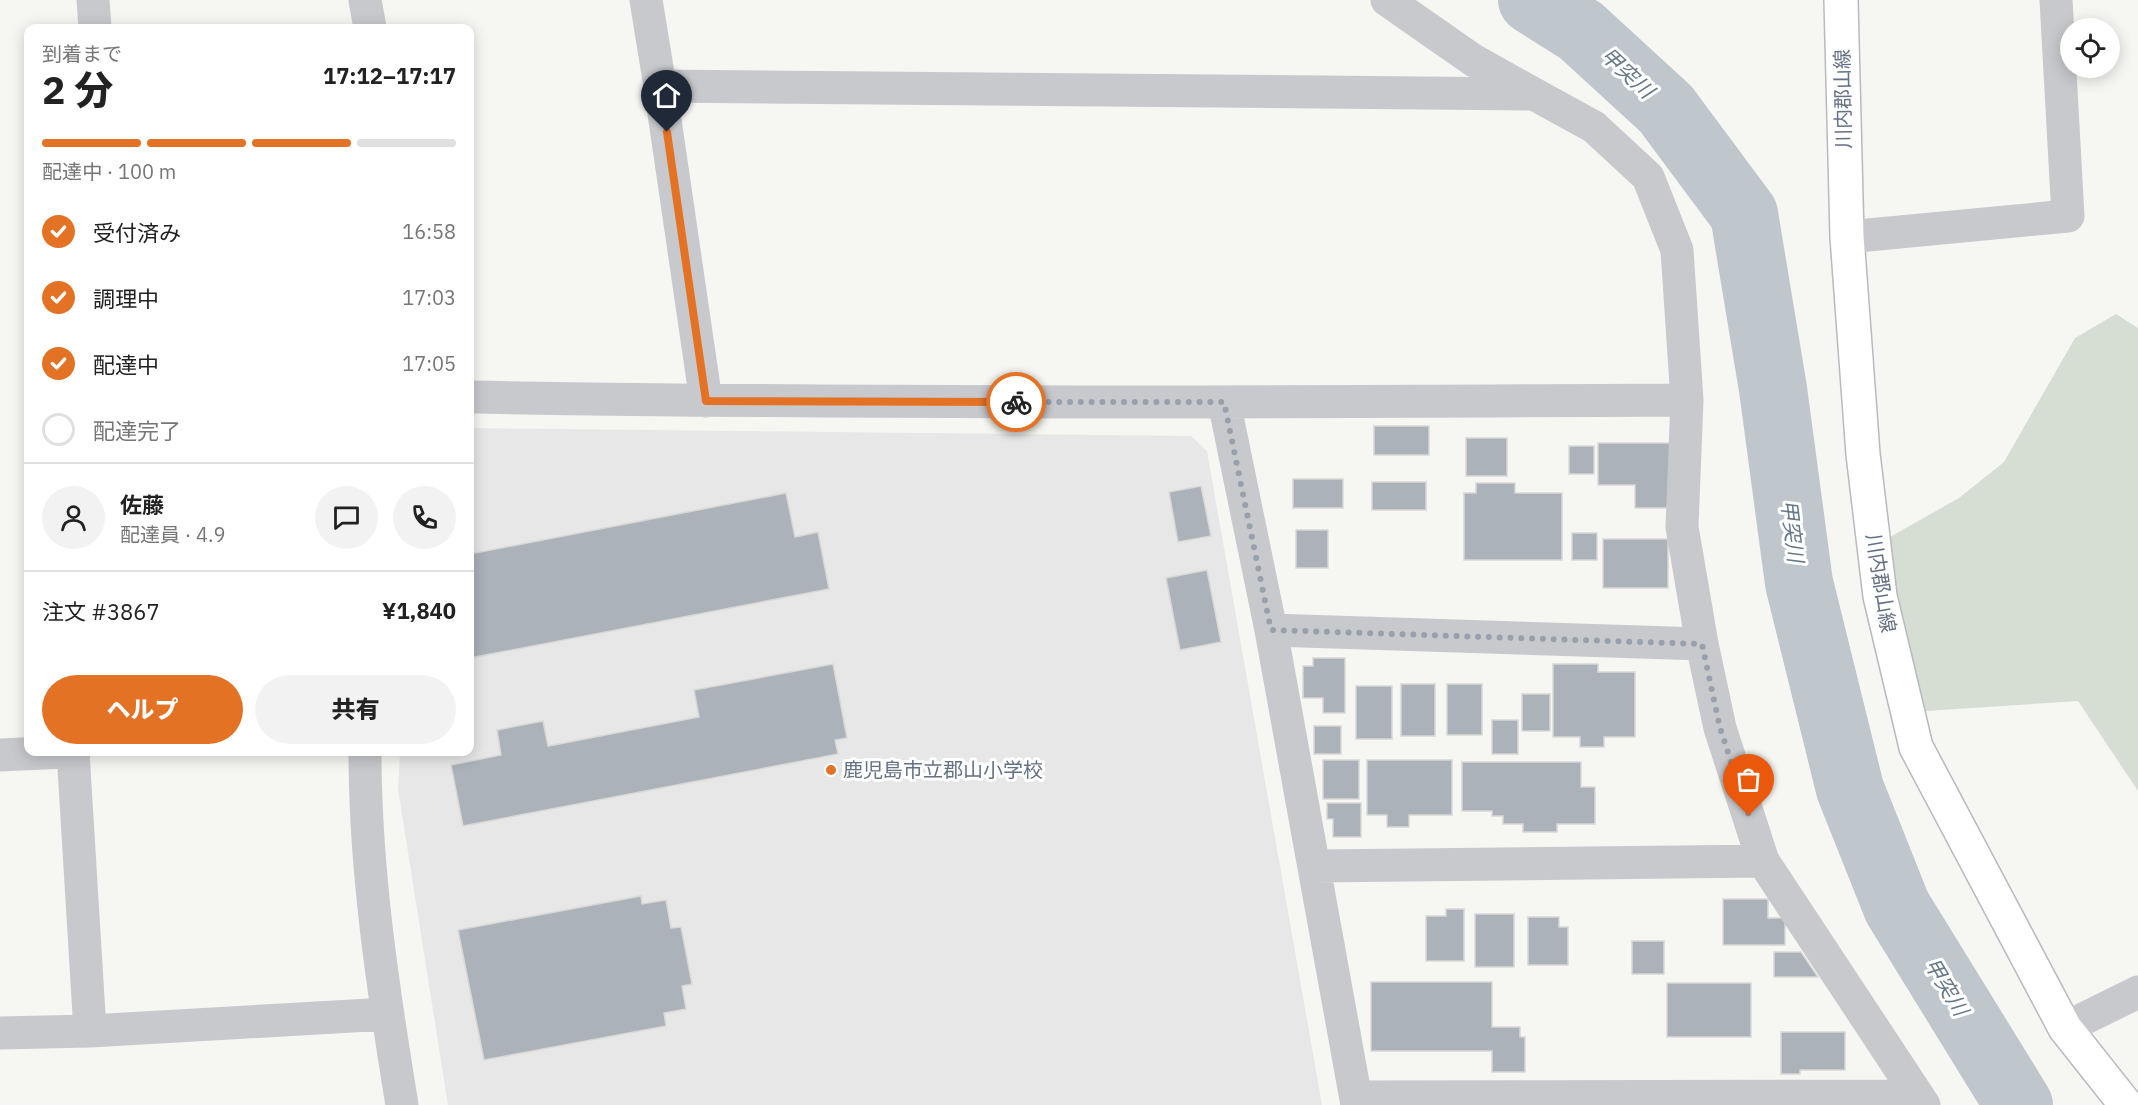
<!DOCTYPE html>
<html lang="ja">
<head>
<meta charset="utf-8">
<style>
  body { margin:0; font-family:"IBM Plex Sans","Noto Sans JP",sans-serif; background:#f2f2f2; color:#222; height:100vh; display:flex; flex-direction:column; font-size:22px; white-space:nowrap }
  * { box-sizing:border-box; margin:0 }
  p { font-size:20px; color:#767676 }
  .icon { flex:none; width:33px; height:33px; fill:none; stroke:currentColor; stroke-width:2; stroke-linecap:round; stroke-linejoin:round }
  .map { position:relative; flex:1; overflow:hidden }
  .drawer { position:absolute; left:24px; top:24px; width:450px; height:732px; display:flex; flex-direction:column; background:#fff; border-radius:12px; box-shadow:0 3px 15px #0003 }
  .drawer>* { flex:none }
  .buttons { position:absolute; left:2060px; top:18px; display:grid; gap:12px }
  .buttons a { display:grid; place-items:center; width:60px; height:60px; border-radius:50%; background:#fff; box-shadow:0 3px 15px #0003; font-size:30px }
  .pin { position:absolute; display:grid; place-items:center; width:51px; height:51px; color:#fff; margin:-62px -26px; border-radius:50% 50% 50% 0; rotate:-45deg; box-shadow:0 0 6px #0007 }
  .pin .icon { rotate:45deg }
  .courier { position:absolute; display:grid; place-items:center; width:60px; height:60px; margin:-30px; border:4px solid #e47225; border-radius:50%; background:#fff; color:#222; box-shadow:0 2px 8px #0007 }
  .head em { font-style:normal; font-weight:800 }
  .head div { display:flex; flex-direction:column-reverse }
  .head { display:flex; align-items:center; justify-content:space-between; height:102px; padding:0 18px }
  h1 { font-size:39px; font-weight:800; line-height:45px }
  .bar { display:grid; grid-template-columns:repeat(4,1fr); gap:9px 6px; align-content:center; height:72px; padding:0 18px }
  .bar i { height:8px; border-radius:4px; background:#e0e0e0 }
  .bar .current { background:#e47225 }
  .bar p { grid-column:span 4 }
  .line { display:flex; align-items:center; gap:15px; padding:0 18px; border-top:2px solid #e0e0e0 }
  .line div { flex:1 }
  .round { display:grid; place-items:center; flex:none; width:63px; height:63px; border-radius:32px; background:#f2f2f2 }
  ol { padding:0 18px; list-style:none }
  li { display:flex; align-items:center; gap:18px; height:66px }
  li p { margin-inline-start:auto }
  li .icon { padding:6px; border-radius:50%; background:#e47225; color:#fff; stroke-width:4 }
  li:last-child { color:#767676 }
  li i { width:33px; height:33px; border:3px solid #e0e0e0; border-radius:50% }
  .button { display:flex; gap:12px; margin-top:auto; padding:12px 18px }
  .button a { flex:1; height:69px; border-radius:36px; background:#e47225; color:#fff; font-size:24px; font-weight:800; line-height:69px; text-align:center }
  .button a+a { background:#f2f2f2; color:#222 }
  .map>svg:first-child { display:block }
  .built { fill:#e7e7e7 }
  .green { fill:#d6ded4 }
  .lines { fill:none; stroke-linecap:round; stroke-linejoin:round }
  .river { stroke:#bfc7cc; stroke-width:68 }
  .building { fill:#acb2ba; stroke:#d8d8d6; stroke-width:1.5 }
  .major-casing { stroke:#b7babf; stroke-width:36 }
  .minor { stroke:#c7c9cd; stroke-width:33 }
  .major { stroke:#fff; stroke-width:33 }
  .done { stroke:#98a0ac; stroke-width:6; stroke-dasharray:0 10.8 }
  .route { stroke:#e47225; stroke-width:8 }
  .poi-dot { fill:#e47225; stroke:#fff; stroke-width:2 }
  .labels { text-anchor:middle; stroke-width:6; stroke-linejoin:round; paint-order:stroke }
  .street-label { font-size:20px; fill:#657185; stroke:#fff }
  .poi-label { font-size:20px; fill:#657185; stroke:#fff; text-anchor:start }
  .water-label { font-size:21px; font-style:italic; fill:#667988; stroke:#fff }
</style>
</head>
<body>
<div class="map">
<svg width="2138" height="1105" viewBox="0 0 2138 1105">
  <rect width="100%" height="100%" fill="#f6f7f3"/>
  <path class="built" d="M470,428l721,8 16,15 115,654h-874l-50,-316 2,-37h70z"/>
  <path class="green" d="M2116,314l22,14v463l-60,-90 -152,10 -34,-111 -2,-63 69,-39 45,-36 71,-124z"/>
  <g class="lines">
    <path class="river" d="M1532,0l49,31 85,78 78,105 29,175 26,194 51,206 47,118 122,198"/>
  </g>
  <path class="building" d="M1374,426h55v29h-55z
    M1466,438h41v38h-41z
    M1598,443h74v65h-37v-23h-37z
    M1569,446h25v28h-25z
    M1293,479h50v29h-50z
    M1372,482h54v28h-54z
    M1476,483h39v10h47v67h-98v-67h12z
    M1201,486l10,50 -33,6 -9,-50z
    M786,493l9,44 23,-5 11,57 -359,69v-104z
    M1296,530h32v38h-32z
    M1572,533h25v27h-25z
    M1603,539h65v49h-65z
    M1207,570l14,72 -41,8 -14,-72z
    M1313,658h32v55h-22v-15h-20v-32h10z
    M833,664l14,74 -12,2 3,14 -375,72 -12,-61 50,-10 -4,-25 46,-9 5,25 151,-29 -5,-27z
    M1553,664h45v8h37v65h-31v10h-24v-10h-27z
    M1401,684h34v52h-34z
    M1447,684h35v51h-35z
    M1356,686h36v53h-36z
    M1522,694h28v37h-28z
    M1492,720h26v34h-26z
    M1314,726h27v28h-27z
    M1323,760h36v39h-36z
    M1367,760h85v55h-43v12h-22v-12h-20z
    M1462,762h119v25h14v37h-38v8h-34v-8h-20v-8h-11v-5h-30z
    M1327,803h34v34h-28v-18h-6z
    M641,896l1,8 24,-4 5,28 10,-1 11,57 -10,2 4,23 -22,4 2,13 -182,34 -26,-130z
    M1723,899h45v19h17v27h-62z
    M1446,909h18v52h-38v-45h20z
    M1475,914h39v53h-39z
    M1528,917h31v10h9v38h-40z
    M1632,941h32v33h-32z
    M1774,952h27l17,25h-44z
    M1371,982h121v45h28v10h5v35h-33v-21h-121z
    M1667,983h84v54h-84z
    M1781,1032h64v38h-45v4h-19z"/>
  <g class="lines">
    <g class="major-casing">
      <path id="major" d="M1841,0l6,237 16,217 17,142 36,151 149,281 61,77"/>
    </g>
    <path class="minor" d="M93,0l2,28
      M365,0l5,28
      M646,0l14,86
      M1387,0l86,60 59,33
      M1847,237l221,-21 -12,-216
      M470,397c405,7 811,5 1217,3
      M706,401l-46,-315 874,8 60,33 54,50 29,73 10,150 -5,127 20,117 18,84 43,133
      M1224,402l47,228 86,475
      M1271,630l431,14
      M73,752l17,279
      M365,752c0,118 18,237 37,353
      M0,755l66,-3
      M1315,866l448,-5 161,244
      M2065,1028l73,-36
      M0,1033l90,-2 297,-17
      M1356,1097l562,-1"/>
    <use href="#major" class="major"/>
  </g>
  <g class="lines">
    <path class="done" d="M1016,402h208l47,228 431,14 18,84 29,88"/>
    <path class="route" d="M667,132l39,269 310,1"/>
  </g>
  <circle class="poi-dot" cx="831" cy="770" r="6"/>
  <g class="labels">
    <g class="street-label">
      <text transform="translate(1843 99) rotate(-91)" y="7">川内郡山線</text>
      <text transform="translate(1881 583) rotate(81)" y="7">川内郡山線</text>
    </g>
    <g class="poi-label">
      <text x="843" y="777">鹿児島市立郡山小学校</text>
    </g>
    <g class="water-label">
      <text transform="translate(1627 73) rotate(43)" y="7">甲突川</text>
      <text transform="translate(1792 531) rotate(83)" y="7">甲突川</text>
      <text transform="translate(1946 987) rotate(59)" y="7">甲突川</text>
    </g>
  </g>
</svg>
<div class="buttons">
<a><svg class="icon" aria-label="locate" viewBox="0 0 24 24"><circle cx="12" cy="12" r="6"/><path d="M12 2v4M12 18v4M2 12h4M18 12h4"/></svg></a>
</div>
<div class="pin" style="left:1749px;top:816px;background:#ea580c"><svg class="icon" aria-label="bag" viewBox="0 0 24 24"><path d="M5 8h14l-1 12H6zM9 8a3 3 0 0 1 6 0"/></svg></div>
<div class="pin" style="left:667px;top:132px;background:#1f2937"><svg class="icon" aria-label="home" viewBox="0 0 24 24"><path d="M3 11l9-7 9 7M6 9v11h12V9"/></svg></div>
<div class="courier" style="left:1016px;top:402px"><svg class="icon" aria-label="bike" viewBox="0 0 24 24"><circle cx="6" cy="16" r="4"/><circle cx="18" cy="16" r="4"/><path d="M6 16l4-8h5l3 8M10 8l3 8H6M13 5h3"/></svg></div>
<section class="drawer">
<div class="head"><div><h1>2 分</h1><p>到着まで</p></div><em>17:12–17:17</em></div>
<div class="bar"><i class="current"></i><i class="current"></i><i class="current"></i><i></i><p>配達中 · 100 m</p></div>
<ol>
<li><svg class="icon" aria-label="check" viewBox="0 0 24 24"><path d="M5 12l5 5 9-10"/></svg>受付済み<p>16:58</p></li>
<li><svg class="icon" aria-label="check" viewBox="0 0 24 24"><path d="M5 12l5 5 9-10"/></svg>調理中<p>17:03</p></li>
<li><svg class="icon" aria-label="check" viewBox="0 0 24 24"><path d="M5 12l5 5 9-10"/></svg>配達中<p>17:05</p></li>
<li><i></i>配達完了</li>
</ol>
<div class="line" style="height:108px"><a class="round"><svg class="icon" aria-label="person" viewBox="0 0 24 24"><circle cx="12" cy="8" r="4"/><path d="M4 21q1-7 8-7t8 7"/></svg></a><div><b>佐藤</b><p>配達員 · 4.9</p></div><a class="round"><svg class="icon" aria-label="chat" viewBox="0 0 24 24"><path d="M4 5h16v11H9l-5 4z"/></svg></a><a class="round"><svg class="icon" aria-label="phone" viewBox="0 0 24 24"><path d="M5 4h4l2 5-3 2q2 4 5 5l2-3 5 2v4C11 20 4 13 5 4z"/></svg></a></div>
<div class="line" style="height:78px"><div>注文 #3867</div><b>¥1,840</b></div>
<div class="button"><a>ヘルプ</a><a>共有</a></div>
</section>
</div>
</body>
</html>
